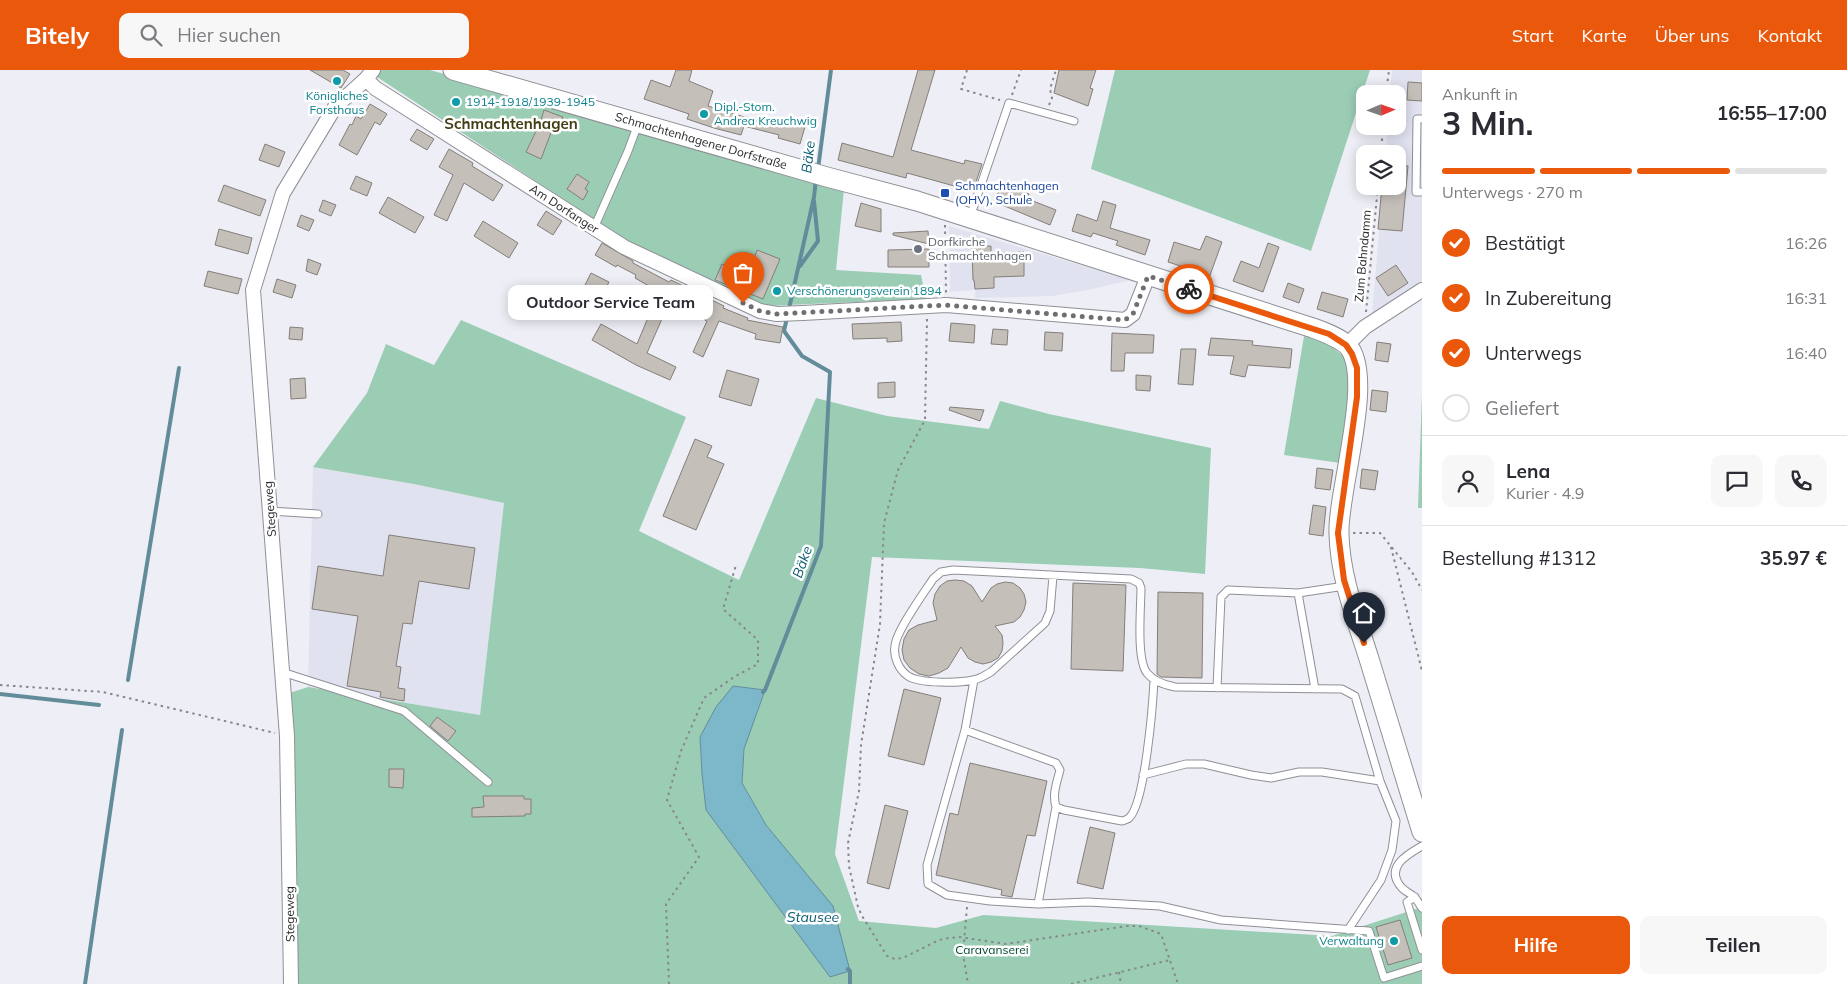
<!DOCTYPE html>
<html lang="de">
<head>
<meta charset="utf-8">
<style>
  body { margin:0; font-family:Mulish,sans-serif; background:#f7f7f7; color:#2b2b33; height:100vh; display:flex; flex-direction:column; font-size:19px; white-space:nowrap }
  * { box-sizing:border-box; margin:0 }
  p { font-size:16px; color:#7c7c81 }
  .icon { flex:none; width:28px; height:28px; fill:none; stroke:currentColor; stroke-width:2; stroke-linecap:round; stroke-linejoin:round }
  .map { position:relative; flex:1; overflow:hidden }
  .sheet { display:flex; flex-direction:column; background:#fff; width:425px }
  .sheet>* { flex:none }
  .needle { width:32px; rotate:88deg }
  .tools { position:absolute; left:1356px; top:15px; display:grid; gap:10px }
  .tools a { display:grid; place-items:center; width:50px; height:50px; border-radius:10px; background:#fff; box-shadow:0 2px 12px #0003; font-size:25px }
  .pin { position:absolute; display:grid; place-items:center; width:42px; height:42px; color:#fff; margin:-51px -21px; border-radius:50% 50% 50% 0; rotate:-45deg; box-shadow:0 0 5px #0007 }
  .pin .icon { rotate:45deg }
  .courier { position:absolute; display:grid; place-items:center; width:50px; height:50px; margin:-25px; border:4px solid #ea580c; border-radius:50%; background:#fff; color:#222; box-shadow:0 1px 6px #0007 }
  .bubble { position:absolute; height:35px; border-radius:10px; background:#fff; box-shadow:0 2px 12px #0003; font-size:16px; font-weight:700; line-height:35px; text-align:center }
  .summary em { font-style:normal; font-weight:700 }
  .summary div { display:flex; flex-direction:column-reverse }
  .summary { display:flex; align-items:center; justify-content:space-between; height:85px; padding:0 20px }
  h1 { font-size:32px; font-weight:700; line-height:38px }
  .bar { display:grid; grid-template-columns:repeat(4,1fr); gap:8px 5px; align-content:center; height:60px; padding:0 20px }
  .bar i { height:6px; border-radius:4px; background:#e1e1e2 }
  .bar .active { background:#ea580c }
  .bar p { grid-column:span 4 }
  .line { display:flex; align-items:center; gap:12px; padding:0 20px; border-top:1px solid #e1e1e2 }
  .line div { flex:1 }
  .round { display:grid; place-items:center; flex:none; width:52px; height:52px; border-radius:10px; background:#f7f7f7 }
  ol { padding:0 20px; list-style:none }
  li { display:flex; align-items:center; gap:15px; height:55px }
  li p { margin-inline-start:auto }
  li .icon { padding:5px; border-radius:50%; background:#ea580c; color:#fff; stroke-width:4 }
  li:last-child { color:#7c7c81 }
  li i { width:28px; height:28px; border:2px solid #e1e1e2; border-radius:50% }
  .action { display:flex; gap:10px; margin-top:auto; padding:10px 20px }
  .action a { flex:1; height:58px; border-radius:10px; background:#ea580c; color:#fff; font-size:20px; font-weight:700; line-height:58px; text-align:center }
  .action a+a { background:#f7f7f7; color:#2b2b33 }
  header { display:flex; align-items:center; gap:30px; box-sizing:border-box; height:70px; padding:0 25px; background:#ea580c; color:#fff }
  header strong { font-size:24px }
  nav { display:flex; gap:28px; margin-inline-start:auto; font-size:18px }
  .search { width:350px; height:45px; background:#f7f7f7; display:flex; align-items:center; gap:12px; box-sizing:border-box; padding:0 18px; border-radius:10px; color:#7c7c81; font-size:19px }
  main { display:flex; flex:1; min-height:0 }
  .map>svg:first-child { display:block }
  .built { fill:#e0e2f0 }
  .green { fill:#9bcdb5; fill-rule:evenodd }
  .water { fill:#7cb7ca; stroke:#638c9b }
  .lines { fill:none; stroke-linecap:round; stroke-linejoin:round }
  .stream { stroke:#638c9b; stroke-width:4 }
  .building { fill:#c5bfba; stroke:#837e79 }
  .service-casing { stroke:#8f9096; stroke-width:9 }
  .minor-casing { stroke:#8f9096; stroke-width:16 }
  .secondary-casing { stroke:#8f9096; stroke-width:21 }
  .path { stroke:#87878c; stroke-width:2; stroke-dasharray:2.5 4; stroke-linecap:butt }
  .service { stroke:#fff; stroke-width:7 }
  .minor { stroke:#fff; stroke-width:14 }
  .secondary { stroke:#fff; stroke-width:19 }
  .done { stroke:#6e6e73; stroke-width:5; stroke-dasharray:0 9 }
  .route { stroke:#ea580c; stroke-width:6 }
  .culture-dot { fill:#0f9aa8; stroke:#fff; stroke-width:2 }
  .transit-dot { fill:#1a4fb4; stroke:#fff; stroke-width:2 }
  .worship-dot { fill:#6b7280; stroke:#fff; stroke-width:2 }
  .labels { text-anchor:middle; stroke-width:5; stroke-linejoin:round; paint-order:stroke }
  .culture-label { font-size:12px; fill:#0d838f; stroke:#fff; text-anchor:start }
  .street-label { font-size:12px; fill:#29292c; stroke:#fff }
  .transit-label { font-size:12px; fill:#164399; stroke:#fff; text-anchor:start }
  .worship-label { font-size:12px; fill:#5b616d; stroke:#fff; text-anchor:start }
  .park-label { font-size:12px; fill:#004b33; stroke:#fff }
  .water-label { font-size:14px; font-style:italic; fill:#0a5b70; stroke:#fff }
  .quarter-label { font-size:15px; font-weight:bold; fill:#423f16; stroke:#fff }
</style>
</head>
<body>
<header>
<strong>Bitely</strong>
<div class="search"><svg class="icon" aria-label="search" viewBox="0 0 24 24"><circle cx="10" cy="10" r="6"/><path d="M15 15l6 6"/></svg>Hier suchen</div>
<nav><a>Start</a><a>Karte</a><a>Über uns</a><a>Kontakt</a></nav>
</header>
<main>
<div class="map">
<svg width="1422" height="914" viewBox="0 0 1422 914">
  <rect width="100%" height="100%" fill="#eeeff6"/>
  <path class="built" d="M1392,0h30v211l-50,34 11,-129h15v-32h-13l3,-28h10v-32h-8z
    M949,156l182,54 -43,10 -36,6 -77,2v-8l-25,2z
    M313,397l101,17 90,19 -24,212 -172,-28z"/>
  <path class="green" d="M377,0h53l414,119 -8,81 85,5 5,24 -161,7 -135,-63 -256,-168z
    M1115,0h255l-59,181 -220,-82z
    M461,250l225,97 -47,114 100,49 77,-182 71,18 102,13 11,-28 49,13 162,34 -6,126 -65,-6 -268,-11 -37,297 24,67 77,7 47,-13 349,21 90,-29v77h-1130v-37l-15,-250 31,-10 172,28 24,-212 -90,-19 -101,-17 54,-74 19,-49 48,21zM734,616l31,4 -21,59 -2,34 24,42 67,83 -127,-98 -4,-36 -2,-32z
    M1304,266l24,7 16,14 9,23 -13,83 -56,-8z
    M1422,323v115h-4z"/>
  <path class="water" d="M733,616l32,4 -21,59 -2,34 24,42 67,81 17,65 -20,6 -124,-167 -4,-36 -2,-37 16,-30z"/>
  <g class="lines">
    <path class="stream" d="M818,99l13,-99
      M800,196l18,-25 -4,-40
      M128,610l51,-312
      M763,622l2,-2 56,-144 9,-174 -28,-16 -18,-25 30,-134 2,-18
      M0,624l99,11
      M848,899l2,2v13
      M85,914l37,-254"/>
  </g>
  <path class="building" d="M310,0h33l7,4 -9,14z
    M676,0h16l-3,11 24,10 -5,15 53,16v-2l21,5 1,-4 22,6 -5,17 -22,-6 1,-3 -35,-9 -3,9 -27,-7 -27,-9 2,-5 -45,-15 7,-19 19,7z
    M918,0h17l-24,80 53,14 1,-4 17,4 -8,24 -16,-4v3l-51,-14 -1,5 -68,-18 4,-17 51,14z
    M1059,0h37l-6,18 3,1 -5,17 -34,-13z
    M1408,12l14,1v18l-15,-1z
    M370,34l17,10 -7,11 -5,-3 -18,33 -18,-10 11,-21 2,1 4,-9 5,3z
    M544,40l19,7 -4,14 -7,-1 -11,29 -15,-7 14,-29z
    M417,59l17,10 -7,11 -17,-10z
    M265,74l20,8 -6,15 -20,-7z
    M449,79l24,14 -1,3 31,19 -10,16 -29,-18 -17,38 -13,-6 19,-40 -14,-8z
    M1398,95l10,1 -6,65 -24,-2 4,-43h16z
    M577,104l12,8 -4,7 3,2 -5,9 -16,-11z
    M356,106l16,7 -5,13 -17,-7z
    M1001,114l28,10 -1,5 28,11 -6,15 -55,-23z
    M224,115l42,15 -6,16 -42,-15z
    M388,127l36,20 -9,16 -36,-20z
    M323,130l13,5 -5,11 -12,-5z
    M1103,131l13,4 -6,23 40,12 -5,15 -29,-10 2,-4 -25,-8 -2,4 -19,-6 5,-17 20,7z
    M861,133l20,6v23l-26,-6z
    M546,141l16,10 -9,14 -16,-10z
    M301,145l13,5 -5,11 -12,-5z
    M483,151l35,22 -9,15 -35,-22z
    M219,159l33,9 -4,16 -33,-9z
    M928,161l1,13 -36,-9v-2z
    M1206,166l16,6 -13,36 -16,-6v-2l-25,-8 6,-20 26,8z
    M602,173l31,18v2l36,19 2,-2 53,26 -1,2 25,10 -1,2 36,7 -3,16 -25,-4 1,-5 -37,-13 -16,36 -10,-5 14,-31 -18,-9 3,-6 -20,-10 -25,57 29,14 -6,13 -34,-15 -44,-25 9,-16 36,20 20,-48 -3,-2 2,-4 -21,-12 1,-3 -19,-10 -1,2 -21,-12z
    M1268,173l11,4 -16,45 -30,-11 8,-20 18,7z
    M991,176v7l33,-1v24l-30,1v11l-19,1 -1,-9h-1l-1,-33z
    M929,179v18h-41v-17z
    M757,180l23,9 -17,40 -48,-19 7,-16 26,11z
    M308,189l13,5 -4,11 -11,-4z
    M1396,195l12,18 -20,13 -12,-18z
    M208,201l34,8 -4,15 -34,-8z
    M591,203l18,9 -6,12 -18,-9z
    M277,209l19,6 -4,13 -19,-6z
    M1288,213l16,6 -5,14 -16,-6z
    M1322,222l26,7 -5,18 -26,-8z
    M901,252l1,19 -15,1v-4l-34,1 -1,-15z
    M951,253l24,2 -1,18 -25,-2z
    M290,257l13,1 -1,12 -13,-1z
    M993,259l15,1 -1,15 -16,-1z
    M1045,262l18,1 -1,18 -18,-1z
    M1112,263l42,2 -1,18h-28l-1,18h-13z
    M1211,268l42,3 -1,4 40,4 -2,19 -42,-3 -3,12 -15,-3 4,-18 -26,-1z
    M1377,272l14,2 -3,18 -13,-2z
    M1181,279h15l-3,36 -15,-1z
    M727,300l32,9 -8,27 -32,-9z
    M1136,305l15,1 -1,15 -14,-1z
    M305,308l1,20 -15,1 -1,-20z
    M895,312v15l-17,1v-15z
    M1372,320l16,2 -2,20 -16,-2z
    M950,337l34,3 -4,11 -31,-11z
    M695,369l17,7 -5,11 17,7 -28,66 -33,-14z
    M1317,398l16,2 -3,20 -15,-2z
    M1362,399l16,2 -3,19 -15,-2z
    M1313,435l13,2 -3,29 -14,-2z
    M389,465l86,13 -6,41 -50,-8 -7,43 -9,-1 -7,43 5,1 -3,21 7,1 -1,12 -24,-4 1,-5 -34,-6 11,-70 -46,-7 6,-43 65,10z
    M955,510l9,1 8,5 10,16 9,-14 6,-4 8,-2 8,1 7,5 4,6 2,8 -2,8 -4,7 -6,5 -19,4 7,9 1,8 -1,8 -4,7 -7,4 -8,2 -8,-2 -7,-4 -7,-11 -13,21 -9,5 -10,3 -10,-2 -9,-6 -6,-8 -2,-10 2,-11 5,-9 9,-5 19,-5 -4,-17 2,-9 5,-8 7,-5z
    M1073,513l53,2 -3,86 -52,-2z
    M1158,522l45,1 -1,85 -41,-1 -4,-3z
    M904,619l37,9 -17,67 -36,-9z
    M437,647l19,14 -8,10 -18,-15z
    M970,693l77,18 -12,55 -8,-1 -15,62 -11,-2 1,-5 -66,-15 14,-62 8,2z
    M389,699h15l-1,19 -14,-1z
    M483,726h41v3h7v15h-6v2l-53,1v-9l12,-1z
    M885,735l23,6 -19,78 -22,-6z
    M1090,757l25,6 -12,56 -26,-6z
    M1400,850l12,38 -24,7 -12,-38z"/>
  <g class="lines">
    <g class="service-casing">
      <path id="service" d="M1422,49h-5l-1,73h6
        M970,147l39,-114 65,18
        M594,158l34,-77 10,-27
        M270,441l48,3
        M1053,506l-3,35 -5,12 -54,49c-6,3 -11,7 -18,8 -13,3 -53,4 -65,-4 -9,-6 -15,-19 -13,-30 1,-15 29,-53 38,-67l8,-7 12,-2 178,9 8,4 2,5c0,19 -5,71 6,85 7,9 18,12 28,14l167,2 13,7 25,85 16,40 -4,29 -11,30 -33,50
        M1298,523l47,-7
        M282,602l122,39 84,71
        M974,610l-9,50 -38,135 1,19 19,11 43,6 48,3 50,-2 72,4 61,14 148,11 15,47 38,-12
        M1217,618l4,-91 7,-7 70,3 17,96
        M965,660l91,33 4,7c-3,12 -8,24 -4,37l8,3 58,11c1,0 6,-2 7,-3 16,-14 24,-115 25,-139
        M1143,705l43,-11h18l47,11 20,3 28,-6h23l58,9
        M1422,776c-16,9 -38,22 -20,42 4,4 10,6 13,10 3,3 5,7 7,10
        M1415,827l-8,5 15,48
        M1038,834l18,-97"/>
    </g>
    <g class="minor-casing">
      <path id="minor" d="M366,9l9,9 249,159 136,64 17,3 26,-1 143,-8 179,15 8,-6 15,-38
        M1347,275l18,-18 57,-37
        M291,914l-4,-248 -34,-446 30,-97 52,-86 31,-28 7,-9"/>
    </g>
    <g class="secondary-casing">
      <path id="secondary" d="M453,0l374,107 90,24 396,127c11,4 25,9 34,17 29,30 -10,147 -8,189 1,44 18,86 31,128 17,57 35,113 52,170"/>
    </g>
    <path class="path" d="M967,0l-6,19 39,11
      M1386,24l3,-24
      M1012,25l9,-25
      M1049,35l3,-7 -2,-9 6,-19
      M1381,84l2,-28
      M945,155l1,68
      M1366,242l12,-126
      M927,249l-2,101 -27,50 -14,53 -4,101 -19,121 -2,46 -11,52 1,23 9,41 4,9 25,40 8,3 8,-1 36,-18 10,-2 10,-1 47,7 121,-18h12l22,8 17,50
      M1353,463h27l32,39 10,18
      M1391,477l31,124
      M0,615l103,7 172,41
      M967,837l-4,47 5,30
      M1119,902l2,12
      M669,914l-3,-80 33,-47 -32,-57 14,-49 23,-53 30,-21 24,-13v-24l-35,-31 13,-44
      M1071,914l99,-24"/>
    <use href="#service" class="service"/>
    <use href="#minor" class="minor"/>
    <use href="#secondary" class="secondary"/>
  </g>
  <g class="lines">
    <path class="done" d="M743,233l17,8 17,3 169,-9 179,15 8,-6 15,-38 41,13"/>
    <path class="route" d="M1189,219l140,45 17,11 6,9 5,14v29l-19,136 6,47 20,63"/>
  </g>
  <g class="culture-dot">
    <circle cx="337" cy="11" r="5"/>
    <circle cx="456" cy="32" r="5"/>
    <circle cx="704" cy="44" r="5"/>
    <circle cx="777" cy="221" r="5"/>
    <circle cx="1394" cy="871" r="5"/>
  </g>
  <rect class="transit-dot" x="940" y="118" width="10" height="10" rx="2.5"/>
  <circle class="worship-dot" cx="918" cy="179" r="5"/>
  <g class="labels">
    <g class="culture-label">
      <text x="337" y="30" text-anchor="middle">Königliches<tspan x="337" dy="14">Forsthaus</tspan></text>
      <text x="466" y="36">1914-1918/1939-1945</text>
      <text x="714" y="41">Dipl.-Stom.<tspan x="714" dy="14">Andrea Kreuchwig</tspan></text>
      <text x="787" y="225">Verschönerungsverein 1894</text>
      <text x="1384" y="875" text-anchor="end">Verwaltung</text>
    </g>
    <g class="street-label">
      <text transform="translate(701 71) rotate(16)" y="4">Schmachtenhagener Dorfstraße</text>
      <text transform="translate(564 139) rotate(33)" y="4">Am Dorfanger</text>
      <text transform="translate(1363 186) rotate(-85)" y="4">Zum Bahndamm</text>
      <text transform="translate(270 439) rotate(-94)" y="4">Stegeweg</text>
      <text transform="translate(290 844) rotate(-91)" y="4">Stegeweg</text>
    </g>
    <g class="transit-label">
      <text x="955" y="120">Schmachtenhagen<tspan x="955" dy="14">(OHV), Schule</tspan></text>
    </g>
    <g class="worship-label">
      <text x="928" y="176">Dorfkirche<tspan x="928" dy="14">Schmachtenhagen</tspan></text>
    </g>
    <g class="park-label">
      <text x="992" y="884">Caravanserei</text>
    </g>
    <g class="water-label">
      <text transform="translate(808 87) rotate(-83)" y="5">Bäke</text>
      <text transform="translate(802 492) rotate(-70)" y="5">Bäke</text>
      <text x="813" y="852">Stausee</text>
    </g>
    <g class="quarter-label">
      <text x="511" y="59">Schmachtenhagen</text>
    </g>
  </g>
</svg>
<div class="tools">
<a><svg class="needle" viewBox="-14 -14 28 28"><path d="M0-13l5 13h-10z" fill="#e53935"/><path d="M0 13l5-13h-10z" fill="#7c7c81"/></svg></a>
<a><svg class="icon" aria-label="layers" viewBox="0 0 24 24"><path d="M12 4l9 5-9 5-9-5zM3 14l9 5 9-5"/></svg></a>
</div>
<div class="pin" style="left:743px;top:233px;background:#ea580c"><svg class="icon" aria-label="bag" viewBox="0 0 24 24"><path d="M5 8h14l-1 12H6zM9 8a3 3 0 0 1 6 0"/></svg></div>
<div class="pin" style="left:1364px;top:573px;background:#1f2937"><svg class="icon" aria-label="home" viewBox="0 0 24 24"><path d="M3 11l9-7 9 7M6 9v11h12V9"/></svg></div>
<div class="courier" style="left:1189px;top:219px"><svg class="icon" aria-label="bike" viewBox="0 0 24 24"><circle cx="6" cy="16" r="4"/><circle cx="18" cy="16" r="4"/><path d="M6 16l4-8h5l3 8M10 8l3 8H6M13 5h3"/></svg></div>
<div class="bubble" style="left:508px;top:215px;width:205px">Outdoor Service Team</div>
</div>
<section class="sheet">
<div class="summary"><div><h1>3 Min.</h1><p>Ankunft in</p></div><em>16:55–17:00</em></div>
<div class="bar"><i class="active"></i><i class="active"></i><i class="active"></i><i></i><p>Unterwegs · 270 m</p></div>
<ol>
<li><svg class="icon" aria-label="check" viewBox="0 0 24 24"><path d="M5 12l5 5 9-10"/></svg>Bestätigt<p>16:26</p></li>
<li><svg class="icon" aria-label="check" viewBox="0 0 24 24"><path d="M5 12l5 5 9-10"/></svg>In Zubereitung<p>16:31</p></li>
<li><svg class="icon" aria-label="check" viewBox="0 0 24 24"><path d="M5 12l5 5 9-10"/></svg>Unterwegs<p>16:40</p></li>
<li><i></i>Geliefert</li>
</ol>
<div class="line" style="height:90px"><a class="round"><svg class="icon" aria-label="person" viewBox="0 0 24 24"><circle cx="12" cy="8" r="4"/><path d="M4 21q1-7 8-7t8 7"/></svg></a><div><b>Lena</b><p>Kurier · 4.9</p></div><a class="round"><svg class="icon" aria-label="chat" viewBox="0 0 24 24"><path d="M4 5h16v11H9l-5 4z"/></svg></a><a class="round"><svg class="icon" aria-label="phone" viewBox="0 0 24 24"><path d="M5 4h4l2 5-3 2q2 4 5 5l2-3 5 2v4C11 20 4 13 5 4z"/></svg></a></div>
<div class="line" style="height:65px"><div>Bestellung #1312</div><b>35.97 €</b></div>
<div class="action"><a>Hilfe</a><a>Teilen</a></div>
</section>
</main>
</body>
</html>
